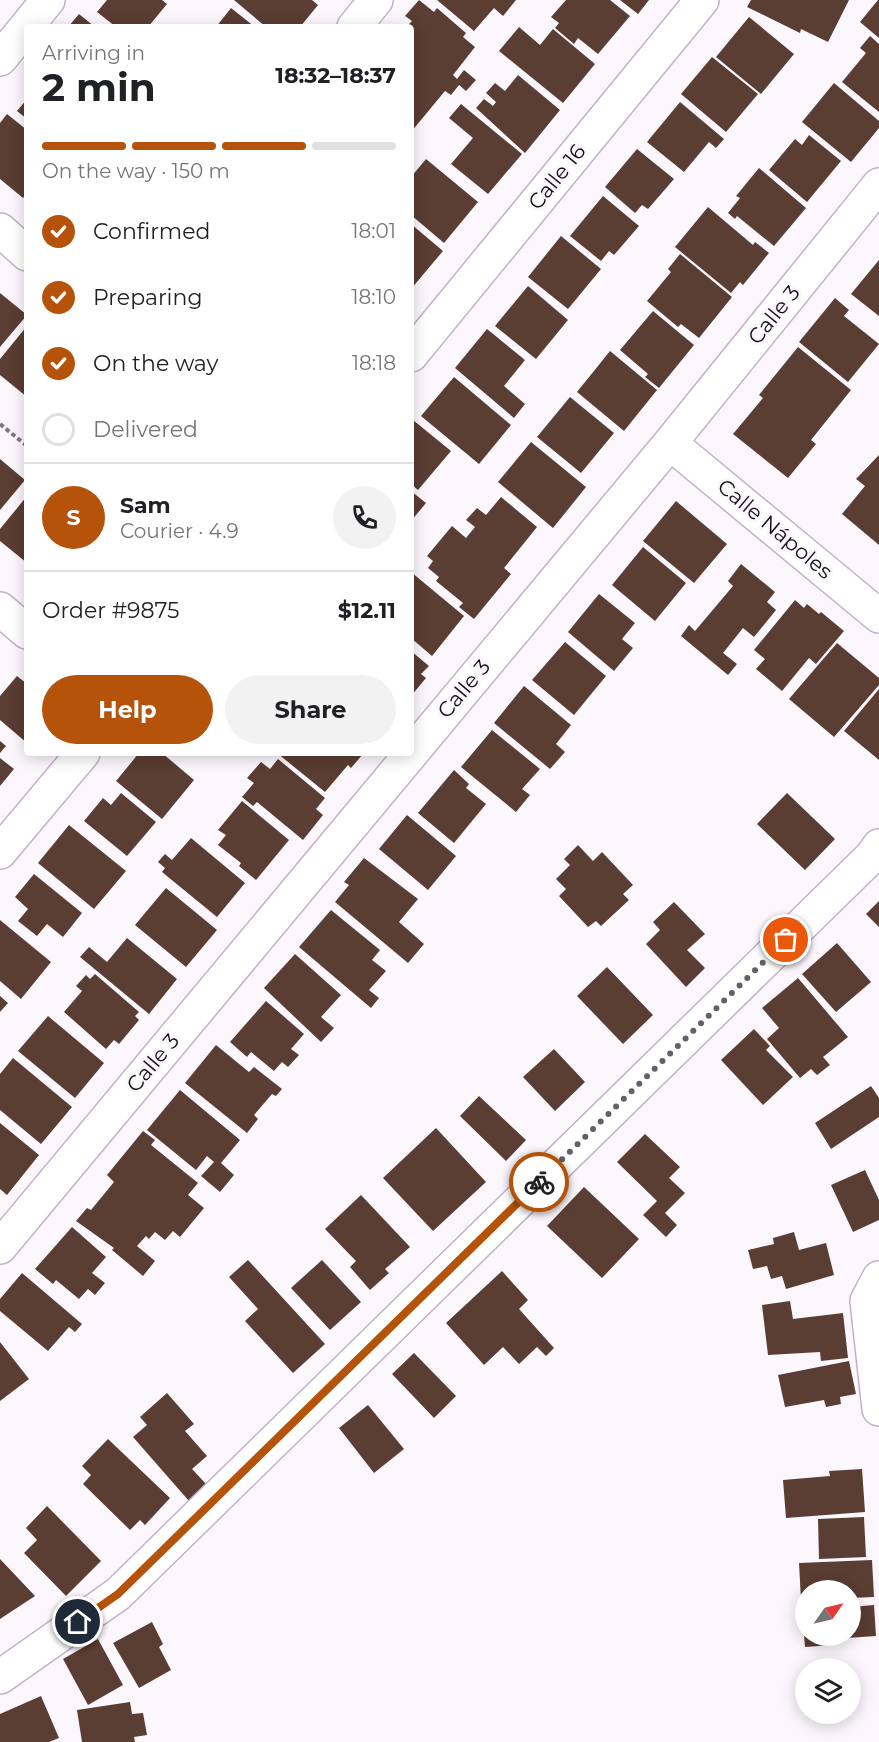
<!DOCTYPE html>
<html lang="en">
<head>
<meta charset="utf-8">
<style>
  body { margin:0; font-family:Montserrat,sans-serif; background:#f2f2f2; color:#202124; height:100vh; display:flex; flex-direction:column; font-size:22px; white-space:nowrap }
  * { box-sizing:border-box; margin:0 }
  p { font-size:20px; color:#757577 }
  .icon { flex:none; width:33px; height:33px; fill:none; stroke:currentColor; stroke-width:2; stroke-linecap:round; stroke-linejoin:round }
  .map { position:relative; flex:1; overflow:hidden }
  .panel { position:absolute; left:24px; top:24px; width:390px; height:732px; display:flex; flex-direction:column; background:#fff; border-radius:6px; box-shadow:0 3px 15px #0003 }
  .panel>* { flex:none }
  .needle { width:39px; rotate:56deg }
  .buttons { position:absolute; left:795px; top:1580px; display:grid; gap:12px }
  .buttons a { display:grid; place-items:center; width:66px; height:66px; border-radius:50%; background:#fff; box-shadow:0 3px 15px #0003; font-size:30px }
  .pin { position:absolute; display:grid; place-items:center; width:51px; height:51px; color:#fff; margin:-26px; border:3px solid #fff; border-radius:50%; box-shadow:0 2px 6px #0007 }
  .courier { position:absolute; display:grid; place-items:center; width:60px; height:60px; margin:-30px; border:4px solid #b45309; border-radius:50%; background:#fff; color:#222; box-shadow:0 2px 8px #0007 }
  .headline em { font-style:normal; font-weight:700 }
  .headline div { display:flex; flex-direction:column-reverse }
  .headline { display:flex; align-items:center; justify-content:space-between; height:102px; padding:0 18px }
  h1 { font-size:39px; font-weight:700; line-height:45px }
  .bar { display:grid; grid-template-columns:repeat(4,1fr); gap:9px 6px; align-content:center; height:72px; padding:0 18px }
  .bar i { height:8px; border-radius:4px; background:#e0e0e0 }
  .bar .selected { background:#b45309 }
  .bar p { grid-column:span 4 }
  .line { display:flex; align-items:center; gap:15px; padding:0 18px; border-top:2px solid #e0e0e0 }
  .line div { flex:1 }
  .round { display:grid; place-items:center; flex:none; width:63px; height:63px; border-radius:32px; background:#f2f2f2 }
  ol { padding:0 18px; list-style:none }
  li { display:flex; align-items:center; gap:18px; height:66px }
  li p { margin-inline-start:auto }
  li .icon { padding:6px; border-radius:50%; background:#b45309; color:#fff; stroke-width:4 }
  li:last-child { color:#757577 }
  li i { width:33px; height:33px; border:3px solid #e0e0e0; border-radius:50% }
  .button { display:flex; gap:12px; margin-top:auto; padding:12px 18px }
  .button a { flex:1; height:69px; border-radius:36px; background:#b45309; color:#fff; font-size:24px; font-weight:700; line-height:69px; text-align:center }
  .button a+a { background:#f2f2f2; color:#202124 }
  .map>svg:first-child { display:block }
  .building { fill:#5a3d33 }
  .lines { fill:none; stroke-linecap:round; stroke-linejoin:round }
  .minor-casing { stroke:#c5b0cb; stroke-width:36 }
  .path { stroke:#7e787f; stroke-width:4; stroke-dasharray:4.5 3; stroke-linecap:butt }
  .minor { stroke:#fff; stroke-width:33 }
  .done { stroke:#655f66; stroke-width:6; stroke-dasharray:0 10.8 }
  .route { stroke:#b45309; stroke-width:8 }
  .labels { text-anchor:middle; stroke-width:6; stroke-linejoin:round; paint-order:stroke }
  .street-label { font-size:21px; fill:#140d16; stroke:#fbf7fc }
</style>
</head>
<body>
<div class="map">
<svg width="879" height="1742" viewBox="0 0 879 1742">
  <rect width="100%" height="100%" fill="#fbf7fc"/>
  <path class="building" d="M107,0h55l5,4 -19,23h-32l-19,-15z
    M234,0h78l6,5 -18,22h-34z
    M419,0l15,12 3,-4 29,25 -3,4 12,10 -22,28 4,4 7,-9 12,10 -10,11 -7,-6 -8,10 -6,-4 -34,41v-105h-5l6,-6 -7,-5z
    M437,0h79l-13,16 -9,-8 -20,23z
    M566,0h44l20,16 -32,38 -20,-16 -4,6 -19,-16 4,-5 -8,-6z
    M620,0h29l-11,14z
    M751,0h98l-21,42 -27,-13 -1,4 -53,-26z
    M878,0h1v38l-19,-16z
    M231,8l24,19h-39z
    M79,14l16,13h-27z
    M749,17l45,37 -33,40 -45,-37z
    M519,27l21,18 13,-16 42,35 -32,39 -64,-52z
    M870,36l9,8v68l-37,-30 24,-29 -6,-5z
    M712,57l46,37 -32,38 -45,-38z
    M518,75l42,35 -35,43 -49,-45 8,-9 9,7 3,-4 -10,-9 9,-10 10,8z
    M834,83l45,38v7l-28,34 -49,-40z
    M27,99v20l-10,-8z
    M680,102l44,37 -8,9 -7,-6 -25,30 -37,-30z
    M461,104l61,50 -34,40 -37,-30 22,-26 -24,-20z
    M7,114l20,16v63l-4,5 -23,-19v-56z
    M809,135l32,26 -34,41 -38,-32 26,-31 7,6z
    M637,149l37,30 -26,30 -6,-4 -7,8 -30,-26z
    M426,159l52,43 -34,41 -33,-28v-38z
    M759,168l47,40 -32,38 -37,-30 -2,3 -7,-6 12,-15 -4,-2z
    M603,196l36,30 -25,29 -5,-4 -8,10 -31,-25z
    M708,207l45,38 2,-3 14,11 -26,32 -3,-3 -9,11 -56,-46z
    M411,224l32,27 -32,38z
    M561,236l40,33 -33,40 -40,-32z
    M680,254l52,43 -33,41 -18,-14 -3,3 -31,-26 24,-29 -3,-3z
    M879,260v56l-28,-22z
    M528,286l40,34 -32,39 -41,-33z
    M0,293l27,22 -27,32z
    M835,298l14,12 -5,6 35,28 -31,38 -49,-40z
    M653,311l41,34 -35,43 -14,-11 3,-3 -28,-24z
    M27,326v71l-27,-22v-16z
    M487,329l38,31 -21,26 21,18 -11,14 -59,-50z
    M798,347l53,43 -40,50 5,4 -28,34 -55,-44 30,-36 -4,-3z
    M610,351l47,39 -33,41 -47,-39z
    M454,377l57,48 -32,39 -58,-48z
    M570,397l44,36 -33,40 -44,-36z
    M413,420l38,31 -33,39 -7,-6z
    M531,442l55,45 -33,41 -55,-46z
    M879,455v90l-37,-31 23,-28 -9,-7z
    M0,459l25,21 -25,30z
    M411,491l15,12 -15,18z
    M27,496v67l-27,-22v-12z
    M501,497l36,30 -33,41 7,6 -37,45 -15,-12 4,-4 -27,-22 3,-4 -11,-9 5,-7 -6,-5 25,-30 14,12 9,-11 -9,-7 11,-12 9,7z
    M676,501l51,43 -33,39 -51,-42z
    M643,547l43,36 -31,38 -43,-36z
    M741,564l34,28 -8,10 9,8 -22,27 -11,-9 -20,25 14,11 -9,11 -47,-39 8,-11 6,6 38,-45 -5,-5z
    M411,572l53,44 -32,40 -21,-18z
    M599,594l36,29 -13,16 11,9 -19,23 -46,-39z
    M795,600l9,8 3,-4 12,10 2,-2 23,19 -28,33 -7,-6 -27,33 -26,-22 9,-10 -11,-9z
    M565,642l41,34 -32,39 -42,-35z
    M837,643l42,35v7l-45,52 -45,-38z
    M411,651l18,15 -8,8 5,4 -15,18z
    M17,676l10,8v59l-27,-23v-24z
    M524,686l47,39 -15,19 9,8 -15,17 -56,-46z
    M879,689v71l-35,-29z
    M492,730l48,39 -18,20 8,6 -14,17 -55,-45z
    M0,741l6,5 -6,7z
    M139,753h23l32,27 -32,39 -46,-38z
    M277,753h84l2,1 -12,14 -3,-3 -23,27z
    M0,758l14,11 -14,17z
    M278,759l47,39 -9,11 7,6 -20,25 -46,-38 -4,4 -11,-9 12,-14 -7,-5 14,-16 9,7z
    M454,770l15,14 -3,4 20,16 -32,39 -36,-30z
    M121,793l35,29 -29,34 -43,-35 19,-23 8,7z
    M787,793l48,46 -30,31 -48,-46z
    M242,801l47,39 -33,40 -17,-14 2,-3 -23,-18 8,-10 -8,-5z
    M407,815l49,41 -28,34 -49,-41z
    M69,825l57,46 -32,38 -56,-46z
    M191,838l54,45 -28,34 -55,-45 3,-4 -7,-6 7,-8 7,6z
    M578,845l15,16 9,-9 31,33 -10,9 6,6 -28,26 -5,-5 -8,6 -29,-31 7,-7 -10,-10 14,-14 -6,-6z
    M364,858l54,41 -19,23 25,22 -16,19 -73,-61 14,-17 -5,-3z
    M34,874l48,39 -19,24 -16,-13 -10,12 -19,-15 10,-12 -13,-12z
    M166,888l51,42 -31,37 -51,-42z
    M879,901v26l-13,-13z
    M674,902l31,32 -18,16 18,18 -19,19 -40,-43 14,-14 -7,-8z
    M331,910l49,40 -8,10 14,11 -17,19 10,8 -8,10 -72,-61z
    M0,920l51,42 -30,37 -21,-18z
    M127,938l50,41 -28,35 -69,-57 9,-10 18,15z
    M837,943l34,39 -35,30 -34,-38z
    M295,954l46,41 -20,22 13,11 -13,14 -57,-54z
    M607,967l46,48 -30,29 -46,-48z
    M95,974l44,38 -4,4 4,4 -20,24 -5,-4 -8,9 -42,-37 18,-21 -6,-5 10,-11 4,4z
    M798,978l50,59 -25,20 7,8 -13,10 -6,-6 -11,9 -33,-39 12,-11 -17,-20z
    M0,996l8,7 -8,9z
    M266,1001l38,33 -13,15 8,6 -11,12 -6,-5 -8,9 -23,-19 -4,5 -17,-15z
    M48,1016l56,47 -29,35 -57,-47z
    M754,1029l16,17 -4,4 27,27 -30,28 -42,-45z
    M216,1045l33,27 5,-5 28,22 -6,7 -4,-2 -18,21 4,4 -11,14 -62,-50z
    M554,1049l31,33 -30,29 -32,-34z
    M13,1058l59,49 -31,37 -41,-34v-36z
    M871,1086l8,12v19l-48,32 -16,-26z
    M180,1090l60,50 -19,23 13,12 -14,17 -19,-16 13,-14 -7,-6 -11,14 -49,-40z
    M479,1096l47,44 -20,21 -46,-45z
    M0,1123l39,32 -32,40 -7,-6z
    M436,1128l50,54 -53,49 -50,-53z
    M143,1131l12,9 -4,5 47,38 -10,12 16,13 -24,29 -7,-6 -8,9 -10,-8 -6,7 -3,-3 -9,10 18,15 -12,15 -31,-26 2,-2 -38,-27 11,-13 4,2 23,-28 -7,-7z
    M645,1134l35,33 -11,11 16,15 -20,20 12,12 -11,12 -23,-22 14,-14 -40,-39z
    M865,1170l14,30v20l-26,12 -22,-47z
    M584,1187l55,52 -37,39 -55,-52z
    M361,1195l49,52 -25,22 4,4 -19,17 -20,-23 6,-6 -31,-32z
    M72,1227l34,30 -14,16 13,10 -10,12 -7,-6 -9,10 -23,-19 -3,4 -18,-15z
    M794,1232l5,18 27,-7 8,32 -48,14 -4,-13 -11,3 -4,-13 -14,3 -5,-19 26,-6 -1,-6z
    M248,1260l77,84 -32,29 -48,-52 13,-12 -29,-32z
    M322,1260l39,42 -31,28 -39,-42z
    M502,1271l26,29 -9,9 35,39 -8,8 -9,-9 -18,17 -16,-17 -19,18 -38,-42z
    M22,1273l60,51 -7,8 -6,-5 -21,24 -48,-40v-12z
    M790,1301l3,18 50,-6 5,45 -27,3 -1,-9 -52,3 -6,-50z
    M0,1342l29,37 -29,22z
    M414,1353l42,43 -22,22 -42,-44z
    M849,1361l7,33 -16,3 1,7 -15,3 -2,-7 -39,7 -7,-32z
    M167,1393l27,31 -9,7 22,25 -15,13 15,16 -18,16 -56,-64 14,-12 -7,-8z
    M368,1405l36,44 -30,24 -35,-45z
    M108,1439l62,59 -25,27 -5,-5 -10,10 -47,-46 8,-9 -9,-9z
    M862,1469l3,43 -79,6 -3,-38 47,-4 -1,-5z
    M47,1506l54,55 -35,35 -42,-43 13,-13 -11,-12z
    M864,1517l2,40 -47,2 -1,-40z
    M0,1559l35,37 -35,23z
    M872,1560l2,37 -24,1v-8h-44v10h-5l-2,-37z
    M874,1605l2,31 -44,3 1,6 -28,2 -1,-12h46v-28z
    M803,1612h3v15h-2z
    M152,1622l11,22 -4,3 12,23 -32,18 -26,-45z
    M98,1639l25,46 -35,20 -25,-46z
    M41,1696l18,42 -10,4h-49v-28z
    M130,1702l2,12 11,-1 4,22 -13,2 1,5h-53l-5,-32z"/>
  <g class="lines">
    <g class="minor-casing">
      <path id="minor" d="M354,27l22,-27
        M0,59l48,-59
        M0,230l27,24
        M411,355l291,-355
        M670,443l209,173
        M0,609l27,23
        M0,852l83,-99
        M0,1247l670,-804 209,-258
        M879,1278l-12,23 12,108
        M0,1677l118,-83 754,-738 7,-10"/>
    </g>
    <path class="path" d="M0,424l27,22"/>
    <use href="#minor" class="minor"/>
  </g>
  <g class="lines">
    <path class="done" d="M539,1182l247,-242"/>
    <path class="route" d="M78,1622l40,-28 421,-412"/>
  </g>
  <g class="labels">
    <g class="street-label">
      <text transform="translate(557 177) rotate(-51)" y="7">Calle 16</text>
      <text transform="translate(774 315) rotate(-51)" y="7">Calle 3</text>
      <text transform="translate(775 529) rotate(40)" y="7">Calle Nápoles</text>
      <text transform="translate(464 689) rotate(-50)" y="7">Calle 3</text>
      <text transform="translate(153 1063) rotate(-50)" y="7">Calle 3</text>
    </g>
  </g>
</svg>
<div class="buttons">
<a><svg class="needle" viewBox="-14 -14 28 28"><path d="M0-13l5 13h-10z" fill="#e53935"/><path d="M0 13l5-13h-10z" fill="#757577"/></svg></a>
<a><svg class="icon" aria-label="layers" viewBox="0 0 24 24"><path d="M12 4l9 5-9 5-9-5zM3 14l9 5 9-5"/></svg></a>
</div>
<div class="pin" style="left:786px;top:940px;background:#ea580c"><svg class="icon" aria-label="bag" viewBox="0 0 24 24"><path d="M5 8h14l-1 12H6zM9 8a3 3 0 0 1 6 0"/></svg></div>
<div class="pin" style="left:78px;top:1622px;background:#1f2937"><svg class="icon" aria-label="home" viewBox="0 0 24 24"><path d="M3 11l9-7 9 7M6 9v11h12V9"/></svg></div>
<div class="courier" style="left:539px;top:1182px"><svg class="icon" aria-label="bike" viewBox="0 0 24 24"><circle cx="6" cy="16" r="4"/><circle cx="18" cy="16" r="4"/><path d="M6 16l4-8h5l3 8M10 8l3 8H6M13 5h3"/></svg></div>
<section class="panel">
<div class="headline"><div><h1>2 min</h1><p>Arriving in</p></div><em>18:32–18:37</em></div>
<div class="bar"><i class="selected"></i><i class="selected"></i><i class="selected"></i><i></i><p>On the way · 150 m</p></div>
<ol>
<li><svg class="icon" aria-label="check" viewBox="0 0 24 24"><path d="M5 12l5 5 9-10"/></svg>Confirmed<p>18:01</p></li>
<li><svg class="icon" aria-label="check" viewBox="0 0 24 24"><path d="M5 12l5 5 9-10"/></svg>Preparing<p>18:10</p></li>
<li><svg class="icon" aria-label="check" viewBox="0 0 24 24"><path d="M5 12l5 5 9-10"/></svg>On the way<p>18:18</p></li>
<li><i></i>Delivered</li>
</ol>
<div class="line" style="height:108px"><b class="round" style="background:#b45309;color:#fff">S</b><div><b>Sam</b><p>Courier · 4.9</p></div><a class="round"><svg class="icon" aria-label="phone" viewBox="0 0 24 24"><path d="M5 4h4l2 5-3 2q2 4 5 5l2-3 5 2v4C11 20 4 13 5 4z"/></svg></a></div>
<div class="line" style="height:78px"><div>Order #9875</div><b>$12.11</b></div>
<div class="button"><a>Help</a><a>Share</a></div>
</section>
</div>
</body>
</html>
